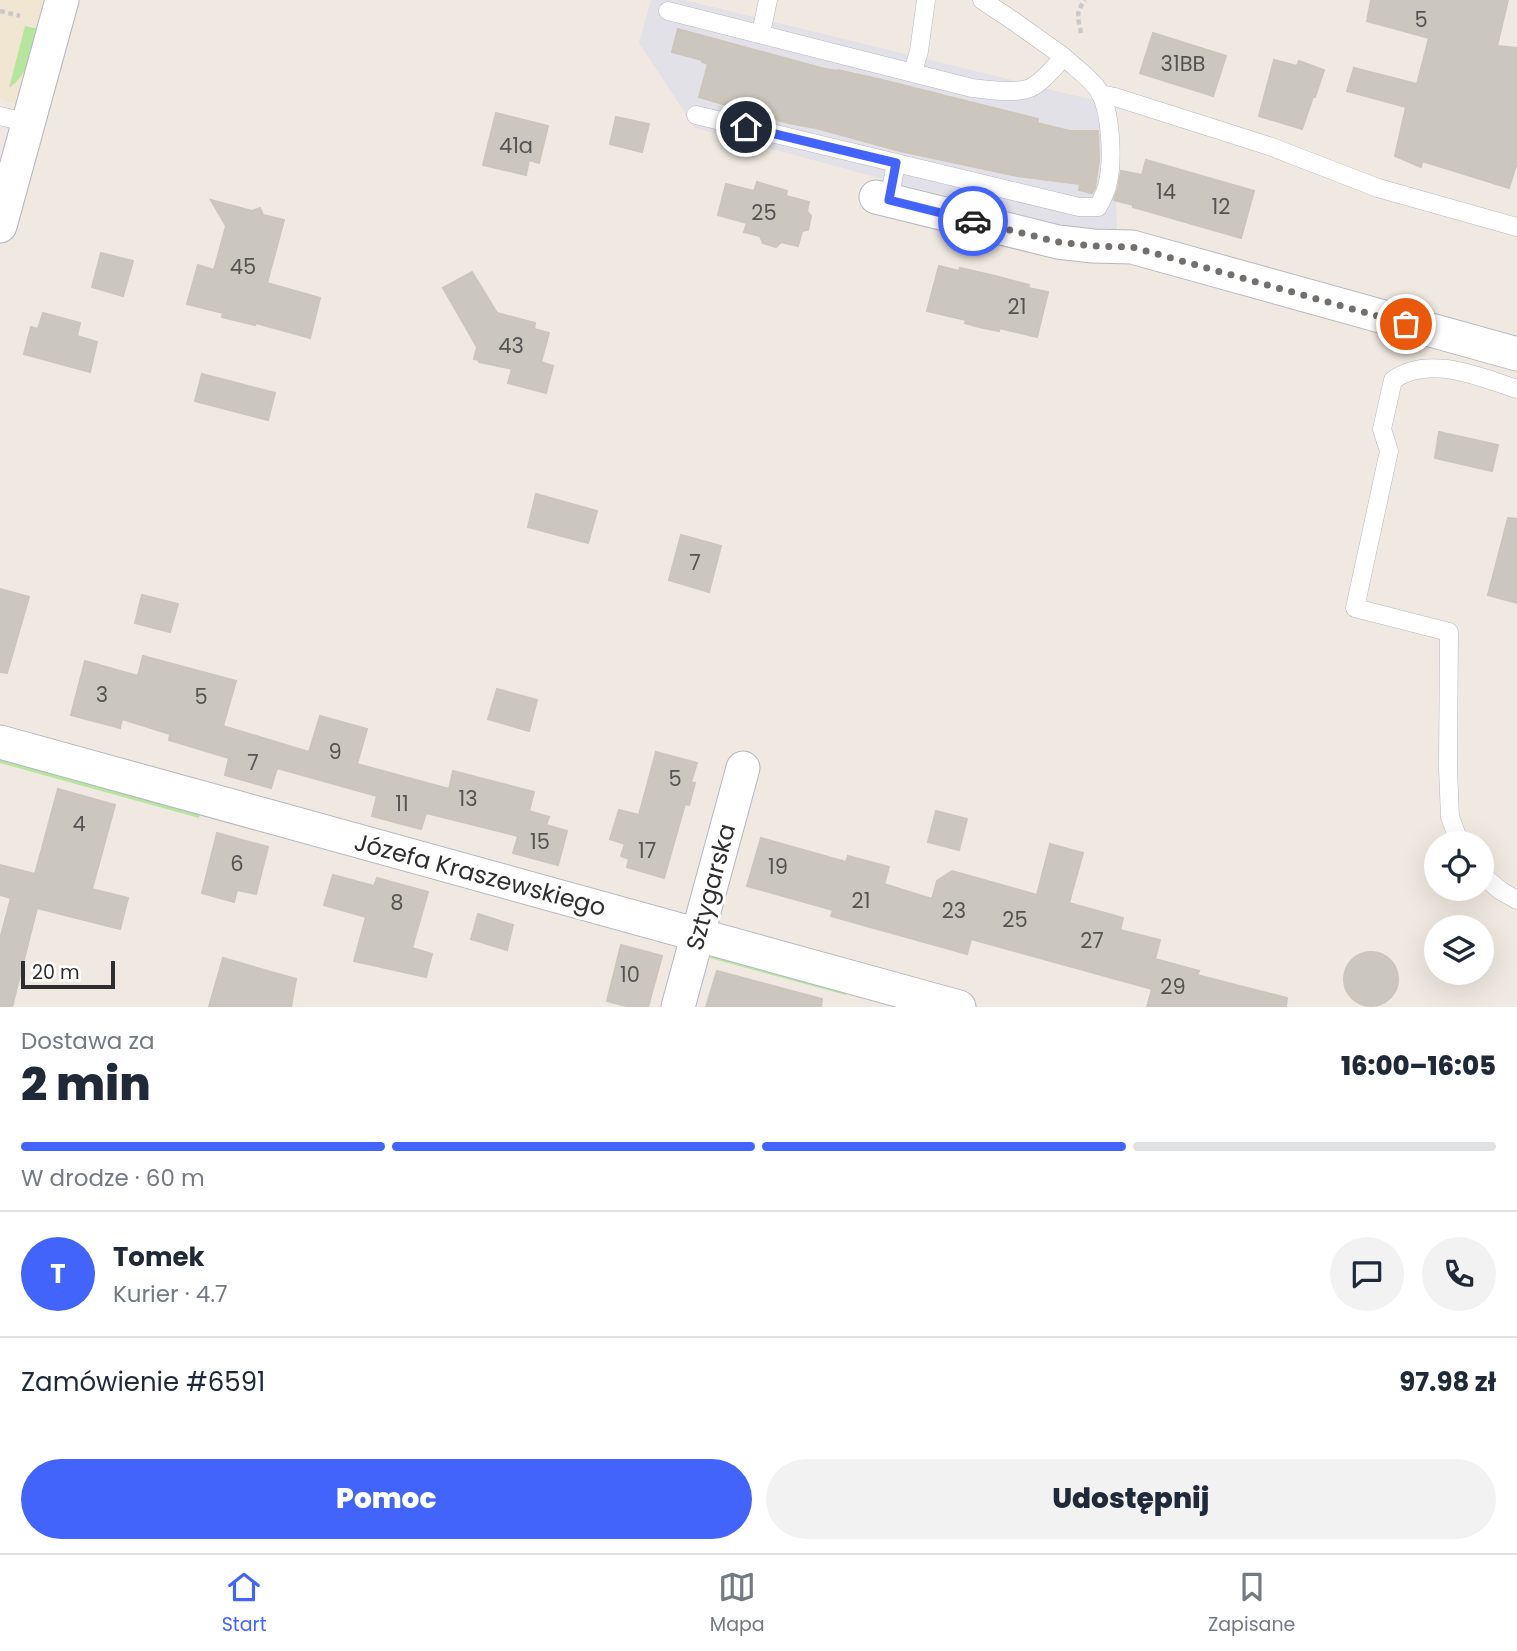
<!DOCTYPE html>
<html lang="pl">
<head>
<meta charset="utf-8">
<style>
  body { margin:0; font-family:Poppins,sans-serif; background:#f2f2f3; color:#1f2937; height:100vh; display:flex; flex-direction:column; font-size:26px; white-space:nowrap }
  * { box-sizing:border-box; margin:0 }
  p { font-size:23px; color:#747a83 }
  .icon { flex:none; width:38px; height:38px; fill:none; stroke:currentColor; stroke-width:2; stroke-linecap:round; stroke-linejoin:round }
  .map { position:relative; height:1007px; overflow:hidden }
  .sheet { display:flex; flex-direction:column; background:#fff; flex:1 }
  .sheet>* { flex:none }
  .controls { position:absolute; left:1424px; top:831px; display:grid; gap:14px }
  .controls a { display:grid; place-items:center; width:70px; height:70px; border-radius:50%; background:#fff; box-shadow:0 7px 28px #0002; font-size:35px }
  .scale { position:absolute; left:21px; bottom:18px; width:94px; box-sizing:border-box; padding-left:7px; border:4px solid #2e2e2e; border-top:0; font-size:19px; line-height:24px; white-space:nowrap; color:#2e2e2e; -webkit-text-stroke:5px #fff; paint-order:stroke }
  .pin { position:absolute; display:grid; place-items:center; width:60px; height:60px; color:#fff; margin:-30px; border:4px solid #fff; border-radius:50%; box-shadow:0 2px 7px #0007 }
  .courier { position:absolute; display:grid; place-items:center; width:70px; height:70px; margin:-35px; border:5px solid #4264fb; border-radius:50%; background:#fff; color:#222; box-shadow:0 2px 9px #0007 }
  .headline em { font-style:normal; font-weight:800 }
  .headline div { display:flex; flex-direction:column-reverse }
  .headline { display:flex; align-items:center; justify-content:space-between; height:119px; padding:0 21px }
  h1 { font-size:46px; font-weight:800; line-height:52px }
  .bar { display:grid; grid-template-columns:repeat(4,1fr); gap:10px 7px; align-content:center; height:84px; padding:0 21px }
  .bar i { height:9px; border-radius:5px; background:#e0e1e3 }
  .bar .on { background:#4264fb }
  .bar p { grid-column:span 4 }
  .line { display:flex; align-items:center; gap:18px; padding:0 21px; border-top:2px solid #e0e1e3 }
  .line div { flex:1 }
  .round { display:grid; place-items:center; flex:none; width:74px; height:74px; border-radius:37px; background:#f2f2f3 }
  .action { display:flex; gap:14px; margin-top:auto; padding:14px 21px }
  .action a { flex:1; height:80px; border-radius:42px; background:#4264fb; color:#fff; font-size:28px; font-weight:800; line-height:80px; text-align:center }
  .action a+a { background:#f2f2f3; color:#1f2937 }
  .tabs { display:flex; justify-content:space-around; align-items:center; height:98px; border-top:2px solid #e0e1e3; background:#fff; font-size:19px; color:#747a83 }
  .tabs a { display:grid; justify-items:center; gap:4px }
  .tabs .on { color:#4264fb }
  .map>svg:first-child { display:block }
  .industrial { fill:#e3e1e8 }
  .education { fill:#f0e6d1 }
  .green { fill:#b6e59e }
  .building { fill:#cbc7bf; stroke:#cbc5ba; stroke-width:2 }
  .lines { fill:none; stroke-linecap:round; stroke-linejoin:round }
  .lane-casing { stroke:#b4b7c1; stroke-width:19 }
  .street-casing { stroke:#b4b7c1; stroke-width:35 }
  .path { stroke:#c9c9c9; stroke-width:4.5; stroke-dasharray:5 3.5; stroke-linecap:butt }
  .lane { stroke:#fff; stroke-width:18 }
  .street { stroke:#fff; stroke-width:33 }
  .done { stroke:#726f6d; stroke-width:7; stroke-dasharray:0 12.6 }
  .route { stroke:#4264fb; stroke-width:9 }
  .labels { text-anchor:middle; stroke-width:6; stroke-linejoin:round; paint-order:stroke }
  .number-label { font-size:21px; fill:#555452 }
  .street-label { font-size:24px; fill:#2e2e2e; stroke:#fff }
</style>
</head>
<body>
<div class="map">
<svg width="1517" height="1007" viewBox="0 0 1517 1007">
  <rect width="100%" height="100%" fill="#efe9e1"/>
  <path class="industrial" d="M651,0h33l430,105 3,128 -11,3 -194,-49 -217,-59 -56,-85z"/>
  <path class="education" d="M0,0h46l-29,104 -17,-5z"/>
  <path class="green" d="M25,26l13,3c-6,23 -9,45 -29,59z
    M0,756l200,56 -1,6 -199,-55z
    M714,955l133,35 -1,5 -136,-37z"/>
  <path class="building" d="M1371,0h137l-11,46 20,2v114l-8,26 -87,-27 -1,6 -26,-11 11,-49 -59,-16 7,-23 63,16 12,-46 -62,-17z
    M678,29l143,39 16,3 1,-1 40,9 160,40 -1,4 33,8h28l1,29 -4,28 -3,5 -13,-3 1,-6 -63,-8 -117,-25 -84,-23 -28,-5 -89,-26 9,-33 -6,-2v-2l-30,-8z
    M1153,33l73,23 -13,40 -73,-23z
    M1274,60l23,6 2,-5 25,9 -9,27h-2l-11,32 -43,-13z
    M496,113l52,13 -9,37 -10,-3 -3,15 -43,-10z
    M616,117l33,7 -7,28 -32,-8z
    M1146,160l108,31 -13,47 -108,-31v-2l-19,-5 4,-12 3,-17 21,4z
    M757,182l30,9 -1,5 23,6 -2,9 4,5 -3,14 -6,1 -4,15 -17,-4 -5,5 -13,-4 -3,-7 -16,-4 3,-9 -29,-8 8,-31 28,7z
    M211,200l41,11 8,-3 3,7 21,5 -17,63 53,15 -10,40 -54,-15 -1,2 -33,-8 1,-4 -36,-9 11,-39 16,5 12,-44z
    M101,253l32,8 -10,35 -31,-9z
    M939,266l20,5 1,-3 35,8 34,9 -1,3 20,4 -11,45 -38,-9v3l-20,-4 -14,-4 1,-3 -39,-9z
    M472,272l25,41 38,10 -1,6 15,4 -8,29 12,4 -7,27 -38,-10 4,-14 -33,-7v-2l-5,-1 3,-12 -34,-59z
    M43,313l37,10 -3,13 20,6 -7,30 -66,-18 7,-27 7,2z
    M202,374l73,19 -7,27 -73,-19z
    M1439,432l59,13 -6,26 -57,-13z
    M536,494l61,17 -9,32 -60,-16z
    M1508,518l9,1v84l-29,-8z
    M681,535l40,11 -12,46 -40,-12z
    M0,589l29,8 -22,76 -7,-1z
    M142,595l36,9 -8,28 -35,-9z
    M143,656l93,25 -13,45 86,26 11,-36 47,13 -10,35 92,25 4,-18 81,21 -5,19 20,6 -3,8 21,6 -9,34 -45,-12 5,-17 -92,-23 -5,16 -49,-13 5,-20 -100,-28 -6,20 -46,-13 4,-17 -60,-18 1,-6 -48,-15 -2,9 -49,-13 14,-54 53,15z
    M497,689l40,11 -8,31 -41,-12z
    M656,752l41,11 -6,19 4,1 -6,22 -4,-1 -21,74 -37,-11 2,-8 -8,-3 4,-12 -15,-5 9,-29 20,5z
    M58,789l57,16 -23,84 36,9 -8,31 -83,-21 -25,99h-12v-68l11,-41 -11,-3v-30l35,9z
    M936,811l31,8 -8,31 -31,-8z
    M217,833l51,14 -12,47 -19,-4 -3,12 -32,-9z
    M761,838l85,24 2,-6 41,11 -5,17 48,15 5,-18 15,-10 85,24 13,-51 33,9 -14,50 54,15 -3,12 40,10 -5,19 44,12 -2,4 90,23 -1,9h-139l5,-18 -181,-50 -4,15 -136,-38 2,-6 -86,-24z
    M333,875l41,11 3,-8 51,14 -16,56 20,6 -6,23 -72,-16 12,-44 -42,-12z
    M478,914l35,11 -6,25 -36,-11z
    M621,945l41,11 -14,51h-18l-23,-6z
    M1344 979a27 27 0 1 1 54 0a27 27 0 1 1-54 0Z
    M223,958l73,21 -5,28h-82z
    M717,971l105,28 -1,8h-115z"/>
  <g class="lines">
    <g class="lane-casing">
      <path id="lane" d="M982,0l33,22 49,35
        M668,11l304,77c16,2 43,6 58,0 13,-6 23,-20 34,-31 11,11 27,21 35,34 12,20 14,68 9,91 -1,9 -6,17 -10,25h-19l-383,-92
        M761,33l7,-33
        M913,72l6,-21 7,-51
        M1100,94l15,3 154,49 109,42 139,39
        M0,116l28,7
        M889,200l7,-37
        M1460,844l-10,-27 -2,-49 1,-136 -94,-24 34,-157 -7,-22 11,-49c36,-26 87,-3 124,9
        M1482,875l19,16 16,9"/>
    </g>
    <g class="street-casing">
      <path id="street" d="M876,197l182,45 35,4 39,1 385,107
        M0,226l62,-226
        M0,742l959,265
        M678,1007l65,-239"/>
    </g>
    <path class="path" d="M0,11l20,5
      M1081,33c-3,-16 -6,-19 4,-33"/>
    <use href="#lane" class="lane"/>
    <use href="#street" class="street"/>
  </g>
  <g class="lines">
    <path class="done" d="M973,221l85,21 35,4 39,1 274,77"/>
    <path class="route" d="M746,127l150,36 -7,37 84,21"/>
  </g>
  <g class="labels">
    <g class="number-label">
      <text x="1421" y="27">5</text>
      <text x="1183" y="71">31BB</text>
      <text x="516" y="153">41a</text>
      <text x="1166" y="199">14</text>
      <text x="1221" y="214">12</text>
      <text x="764" y="220">25</text>
      <text x="243" y="274">45</text>
      <text x="1017" y="314">21</text>
      <text x="511" y="353">43</text>
      <text x="695" y="570">7</text>
      <text x="102" y="702">3</text>
      <text x="201" y="704">5</text>
      <text x="335" y="759">9</text>
      <text x="253" y="770">7</text>
      <text x="675" y="786">5</text>
      <text x="468" y="806">13</text>
      <text x="402" y="811">11</text>
      <text x="79" y="831">4</text>
      <text x="540" y="849">15</text>
      <text x="647" y="858">17</text>
      <text x="237" y="871">6</text>
      <text x="778" y="874">19</text>
      <text x="861" y="908">21</text>
      <text x="397" y="910">8</text>
      <text x="954" y="918">23</text>
      <text x="1015" y="927">25</text>
      <text x="1092" y="948">27</text>
      <text x="630" y="982">10</text>
      <text x="1173" y="994">29</text>
    </g>
    <g class="street-label">
      <text transform="translate(480 875) rotate(15)" y="8">Józefa Kraszewskiego</text>
      <text transform="translate(711 887) rotate(-75)" y="8">Sztygarska</text>
    </g>
  </g>
</svg>
<div class="controls">
<a><svg class="icon" aria-label="locate" viewBox="0 0 24 24"><circle cx="12" cy="12" r="6"/><path d="M12 2v4M12 18v4M2 12h4M18 12h4"/></svg></a>
<a><svg class="icon" aria-label="layers" viewBox="0 0 24 24"><path d="M12 4l9 5-9 5-9-5zM3 14l9 5 9-5"/></svg></a>
</div>
<div class="scale">20 m</div>
<div class="pin" style="left:1406px;top:324px;background:#ea580c"><svg class="icon" aria-label="bag" viewBox="0 0 24 24"><path d="M5 8h14l-1 12H6zM9 8a3 3 0 0 1 6 0"/></svg></div>
<div class="pin" style="left:746px;top:127px;background:#1f2937"><svg class="icon" aria-label="home" viewBox="0 0 24 24"><path d="M3 11l9-7 9 7M6 9v11h12V9"/></svg></div>
<div class="courier" style="left:973px;top:221px"><svg class="icon" aria-label="car" viewBox="0 0 24 24"><path d="M5 17H2v-5l4-1 3-4h7l3 4 3 1v5h-3M9 17h6M6 11h13"/><circle cx="7" cy="17" r="2"/><circle cx="17" cy="17" r="2"/></svg></div>
</div>
<section class="sheet">
<div class="headline"><div><h1>2 min</h1><p>Dostawa za</p></div><em>16:00–16:05</em></div>
<div class="bar"><i class="on"></i><i class="on"></i><i class="on"></i><i></i><p>W drodze · 60 m</p></div>
<div class="line" style="height:126px"><b class="round" style="background:#4264fb;color:#fff">T</b><div><b>Tomek</b><p>Kurier · 4.7</p></div><a class="round"><svg class="icon" aria-label="chat" viewBox="0 0 24 24"><path d="M4 5h16v11H9l-5 4z"/></svg></a><a class="round"><svg class="icon" aria-label="phone" viewBox="0 0 24 24"><path d="M5 4h4l2 5-3 2q2 4 5 5l2-3 5 2v4C11 20 4 13 5 4z"/></svg></a></div>
<div class="line" style="height:91px"><div>Zamówienie #6591</div><b>97.98 zł</b></div>
<div class="action"><a>Pomoc</a><a>Udostępnij</a></div>
</section>
<nav class="tabs">
<a class="on"><svg class="icon" aria-label="home" viewBox="0 0 24 24"><path d="M3 11l9-7 9 7M6 9v11h12V9"/></svg>Start</a>
<a><svg class="icon" aria-label="map" viewBox="0 0 24 24"><path d="M3 6l6-2 6 2 6-2v14l-6 2-6-2-6 2zM9 4v14M15 6v14"/></svg>Mapa</a>
<a><svg class="icon" aria-label="saved" viewBox="0 0 24 24"><path d="M7 4h10v16l-5-4-5 4z"/></svg>Zapisane</a>
</nav>
</body>
</html>
